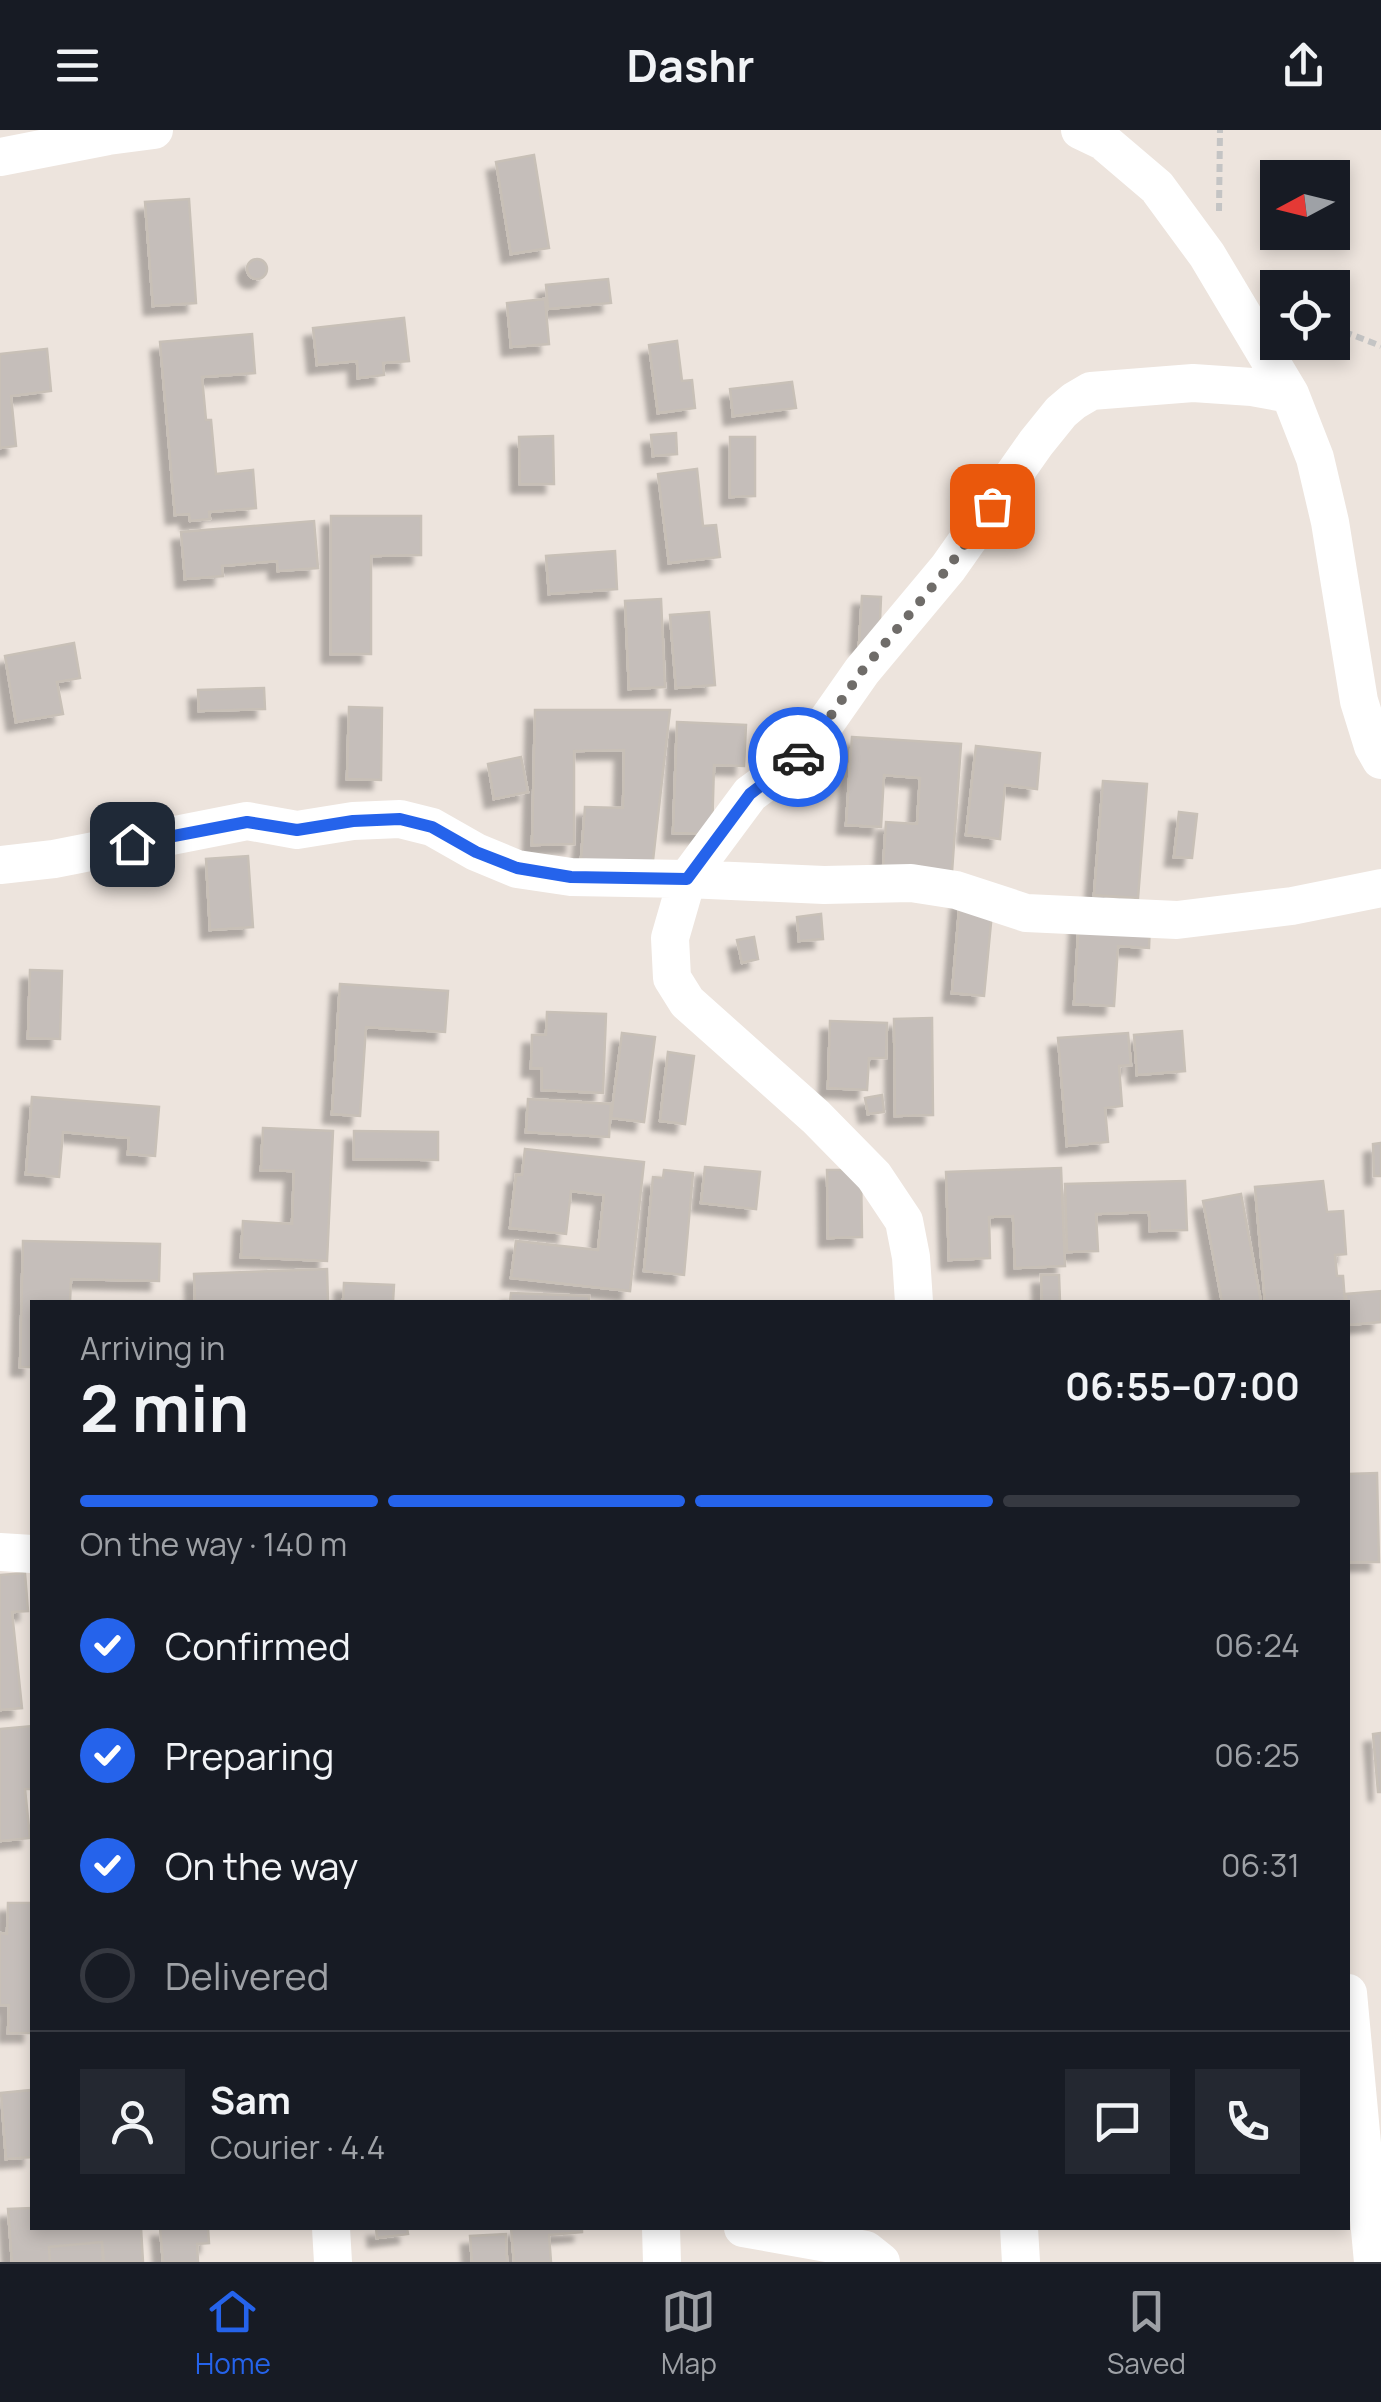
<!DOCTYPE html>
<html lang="en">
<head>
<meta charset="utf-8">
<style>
  body { margin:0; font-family:Manrope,sans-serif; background:#242831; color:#f1f3f6; height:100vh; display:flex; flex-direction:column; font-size:38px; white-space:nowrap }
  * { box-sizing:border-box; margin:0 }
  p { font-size:32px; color:#9ea1a6 }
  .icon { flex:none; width:55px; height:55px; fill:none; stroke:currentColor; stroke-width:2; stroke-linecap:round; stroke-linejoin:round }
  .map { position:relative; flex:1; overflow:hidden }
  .drawer { position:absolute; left:30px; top:1170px; width:1320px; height:930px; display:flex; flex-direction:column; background:#171b24; border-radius:0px; box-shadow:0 5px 15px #0003 }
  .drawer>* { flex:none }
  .needle { width:65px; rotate:263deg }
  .controls { position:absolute; left:1260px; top:30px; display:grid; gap:20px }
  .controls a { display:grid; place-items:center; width:90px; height:90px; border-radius:0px; background:#171b24; box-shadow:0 5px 15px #0003; font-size:50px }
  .pin { position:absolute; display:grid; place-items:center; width:85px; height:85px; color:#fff; margin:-42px; border-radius:20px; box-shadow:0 5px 15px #0006 }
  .courier { position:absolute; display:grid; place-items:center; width:100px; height:100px; margin:-50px; border:8px solid #2563eb; border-radius:50%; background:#fff; color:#222; box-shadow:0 2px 12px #0007 }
  .overview em { font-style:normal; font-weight:700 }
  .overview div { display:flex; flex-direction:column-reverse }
  .overview { display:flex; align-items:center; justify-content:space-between; height:170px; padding:0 50px }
  h1 { font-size:65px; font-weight:700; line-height:75px }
  .bar { display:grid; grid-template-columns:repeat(4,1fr); gap:15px 10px; align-content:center; height:120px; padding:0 50px }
  .bar i { height:12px; border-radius:8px; background:#363941 }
  .bar .on { background:#2563eb }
  .bar p { grid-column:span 4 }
  .line { display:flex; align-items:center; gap:25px; padding:0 50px; border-top:2px solid #363941 }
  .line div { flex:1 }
  .round { display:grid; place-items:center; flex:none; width:105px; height:105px; border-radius:0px; background:#242831 }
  ol { padding:0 50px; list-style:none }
  li { display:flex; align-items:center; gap:30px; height:110px }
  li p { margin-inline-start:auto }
  li .icon { padding:10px; border-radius:50%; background:#2563eb; color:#fff; stroke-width:4 }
  li:last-child { color:#9ea1a6 }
  li i { width:55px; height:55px; border:5px solid #363941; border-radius:50% }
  header { display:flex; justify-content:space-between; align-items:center; height:130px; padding:0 50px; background:#171b24; font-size:45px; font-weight:700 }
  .menu { display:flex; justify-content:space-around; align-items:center; height:140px; border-top:2px solid #363941; background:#171b24; font-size:28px; color:#9ea1a6 }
  .menu a { display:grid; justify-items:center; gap:5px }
  .menu .on { color:#2563eb }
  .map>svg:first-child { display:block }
  .building { fill:#c5beba; stroke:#c8c0b7; stroke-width:2.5; filter:url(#shadow) }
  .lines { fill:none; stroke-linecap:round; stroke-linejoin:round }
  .path { stroke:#c4c4c4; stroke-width:6; stroke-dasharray:8 5; stroke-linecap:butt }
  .minor { stroke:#fff; stroke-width:38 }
  .done { stroke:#6f6c69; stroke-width:10; stroke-dasharray:0 18 }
  .route { stroke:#2563eb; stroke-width:12 }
</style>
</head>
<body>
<header><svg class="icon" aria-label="menu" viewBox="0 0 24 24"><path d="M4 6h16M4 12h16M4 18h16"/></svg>Dashr<svg class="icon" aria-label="share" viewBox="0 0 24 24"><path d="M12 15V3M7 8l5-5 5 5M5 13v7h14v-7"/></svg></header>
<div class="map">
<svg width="1381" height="2132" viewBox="0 0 1381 2132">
  <defs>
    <filter id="shadow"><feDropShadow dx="-9" dy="9" stdDeviation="2.5" flood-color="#0004"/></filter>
  </defs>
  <rect width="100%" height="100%" fill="#ede4dd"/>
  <path class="building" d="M534,25l15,93 -38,6 -15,-92z
    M189,69l7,104 -43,3 -8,-104z
    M247 139a10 10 0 1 1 20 0a10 10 0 1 1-20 0Z
    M608,149l3,24 -63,6 -2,-24z
    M545,169l4,45 -38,3 -4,-44z
    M404,188l5,43 -26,2 1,12 -26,3 -1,-17 -40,4 -4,-37z
    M252,204l3,39 -53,4 4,43h5l5,54 37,-4 3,38 -47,4 1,7 -20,2 -1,-7 -14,1 -15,-173z
    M677,211l5,40 10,-1 3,28 -37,5 -9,-68z
    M47,219l4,42 -40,5 5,50 -16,2v-94z
    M792,252l4,26 -63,8 -3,-27z
    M676,303l1,21 -24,2 -2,-21z
    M553,306l1,48h-34l-1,-47z
    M730,307h25v59l-25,1z
    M697,339l6,57 13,-1 4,32 -51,6 -11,-89z
    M331,386h90v39l-50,1v98h-40z
    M314,391l4,47 -40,3 -1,-10 -55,5 1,10 -38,3 -4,-47z
    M615,421l2,38 -68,5 -3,-38z
    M862,466l19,1 -2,48h-20z
    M661,469l4,88 -36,2 -4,-88z
    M709,482l6,73 -39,3 -6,-73z
    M74,513l6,35 -23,4 6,32 -47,8 -11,-66z
    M264,558l1,21 -66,2 -1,-21z
    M349,577l33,1 -1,72 -34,-1z
    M535,580h135l-18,159 -71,-10 4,-52 38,1 1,-58 -50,1v93l-42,1z
    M677,592l69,3 -2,41 -30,-1 -2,69 -39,-1z
    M852,607l109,7 -9,128 -69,-4 3,-46 31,2 3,-46 -36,-3 -3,52 -35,-2z
    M976,616l64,7 -3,36 -32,-4 -5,54 -34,-4z
    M521,627l7,35 -34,7 -6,-35z
    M1103,651l44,3 -9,114 -44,-3z
    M1179,682l18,2 -5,44 -18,-1z
    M248,726l5,71 -43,3 -4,-71z
    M960,769l33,3 -9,94 -32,-3z
    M821,784l2,25 -24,2 -2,-24z
    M1079,788l71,5 -1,25 -31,-2 -4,60 -40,-2z
    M754,807l4,22 -16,4 -5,-23z
    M30,840l32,1 -2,68 -32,-1z
    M340,854l108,7 -3,41 -79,-5 -6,89 -28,-2z
    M547,882l59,2 -3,79 -61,-3v-22h-11l1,-33h14z
    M932,888l1,97 -38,1 -1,-97z
    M830,891l57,2 -1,35h-17l-2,32 -39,-2z
    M1182,901l3,40 -48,4 -3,-40z
    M622,903l33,4 -11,85 -33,-4z
    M1128,903l3,32 -12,1 3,40 -17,2 3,34 -41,4 -9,-108z
    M668,922l26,4 -9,68 -25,-3z
    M882,965l2,17 -16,2 -3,-16z
    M32,967l127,10 -4,49 -27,-2 1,-16 -66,-6 -4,45 -33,-3z
    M528,969l83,5 -2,33 -83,-5z
    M263,998l70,3 -6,130 -86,-4 2,-36 49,3 2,-53 -33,-1z
    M354,1001l84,1v28l-84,-1z
    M1381,1013v33h-7l-1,-32z
    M525,1019l119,13 -14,129 -119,-13 5,-37 82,9 6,-55 -33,-4 -5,43 -56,-6 6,-53h6z
    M705,1037l55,5 -4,37 -55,-6z
    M1061,1038l4,98 -50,2 -2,-52 -24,1 1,41 -41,2 -3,-88z
    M664,1040l29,3 -9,102 -40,-4 9,-94 10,1z
    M827,1040h34l1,67 -34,1z
    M1185,1051l2,49 -37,1 -1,-19 -53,2 2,37 -31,1 -2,-68z
    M1323,1051l4,31 16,-1 3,43 -11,1 2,21h6l2,26h-80l-10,-115z
    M1241,1064l20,108h-39l-19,-101z
    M23,1111l137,3 -1,37 -88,-2 -1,23h-38v65h-12z
    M327,1139l1,33h-133l-1,-28z
    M1041,1145h18l1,27h-18z
    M344,1153l50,2 -1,17h-50z
    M1381,1161v31l-33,3 -2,-31z
    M511,1163l78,3v6h-79z
    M1377,1343l2,89h-31v-88z
    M25,1443l3,38 -16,1 10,96 -22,2v-135z
    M32,1596v63h-7l5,49 -30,3v-112z
    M1381,1603v59h-3l-5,-58z
    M8,1773h24v130h-24l1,-28h-9v-72l7,1z
    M32,1960v67l-26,2 -5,-66z
    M32,2078v20h109l2,34h-40l-1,-20 -53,5 1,15h-38l-4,-53z
    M160,2098h48l1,15 -12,1 1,18h-35z
    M376,2098h31l1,6 -31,4z
    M511,2098h71v4l-33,3 2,27h-37z
    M506,2104l1,28h-35l-2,-26z
    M102,2112l2,20h-54l-1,-15z"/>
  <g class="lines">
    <path class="path" d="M1219,81l1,-81
      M1332,197l49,19"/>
    <path class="minor" d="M1080,0l23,11 54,46 50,68 83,139 25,64 15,64 29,179 14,45 8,14
      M0,27l108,-21 46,-6
      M0,735l54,-6 193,-38 50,9 56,-9 47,-2 32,8 44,25 41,17 54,8 116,2 137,6 87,-2 45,7 70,23 151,7 115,-14 89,-18
      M914,1172l-3,-45 -7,-36 -30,-45 -58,-59 -129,-115 -15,-24 -2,-40 17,-59 63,-85 43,-32 34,-41 35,-50 86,-103 88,-125 25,-31 13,-11 17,-10 102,-8 59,4 38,7
      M0,1422l32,2
      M1348,1863l25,269
      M331,2098l2,34
      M661,2098l1,34
      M743,2098l123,22 15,12
      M1019,2098l2,34"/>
  </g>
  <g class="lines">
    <path class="done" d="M798,627l29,-36 35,-50 86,-103 44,-62"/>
    <path class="route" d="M132,714l115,-22 50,8 56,-9 47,-2 32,8 44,25 41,16 54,9 116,2 63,-85 48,-37"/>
  </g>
</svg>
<div class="controls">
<a><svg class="needle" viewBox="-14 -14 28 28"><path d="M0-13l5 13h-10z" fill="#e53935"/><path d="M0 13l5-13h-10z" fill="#9ea1a6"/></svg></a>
<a><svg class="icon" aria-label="locate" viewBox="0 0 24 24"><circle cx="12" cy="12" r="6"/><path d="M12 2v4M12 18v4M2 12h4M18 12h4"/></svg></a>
</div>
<div class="pin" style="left:992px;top:376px;background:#ea580c"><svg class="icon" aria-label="bag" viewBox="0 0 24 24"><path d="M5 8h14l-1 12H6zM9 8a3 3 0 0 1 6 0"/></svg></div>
<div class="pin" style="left:132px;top:714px;background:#1f2937"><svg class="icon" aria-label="home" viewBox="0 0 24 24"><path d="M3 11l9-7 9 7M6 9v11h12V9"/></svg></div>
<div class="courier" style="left:798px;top:627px"><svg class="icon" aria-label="car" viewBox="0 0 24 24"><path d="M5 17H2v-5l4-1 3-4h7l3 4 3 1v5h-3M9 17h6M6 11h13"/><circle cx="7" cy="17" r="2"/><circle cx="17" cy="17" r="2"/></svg></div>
<section class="drawer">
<div class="overview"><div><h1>2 min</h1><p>Arriving in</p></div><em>06:55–07:00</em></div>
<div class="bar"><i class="on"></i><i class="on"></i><i class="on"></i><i></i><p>On the way · 140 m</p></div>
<ol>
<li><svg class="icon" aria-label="check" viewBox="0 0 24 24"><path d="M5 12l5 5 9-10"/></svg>Confirmed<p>06:24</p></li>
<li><svg class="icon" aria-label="check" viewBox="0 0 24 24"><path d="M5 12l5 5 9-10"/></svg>Preparing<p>06:25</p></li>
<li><svg class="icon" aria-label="check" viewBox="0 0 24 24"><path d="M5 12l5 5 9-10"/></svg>On the way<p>06:31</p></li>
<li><i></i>Delivered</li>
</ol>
<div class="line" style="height:180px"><a class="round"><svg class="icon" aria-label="person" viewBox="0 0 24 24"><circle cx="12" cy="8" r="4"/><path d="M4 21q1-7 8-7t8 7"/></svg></a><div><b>Sam</b><p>Courier · 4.4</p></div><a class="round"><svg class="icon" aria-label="chat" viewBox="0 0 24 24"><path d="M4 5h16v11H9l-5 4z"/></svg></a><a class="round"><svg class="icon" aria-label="phone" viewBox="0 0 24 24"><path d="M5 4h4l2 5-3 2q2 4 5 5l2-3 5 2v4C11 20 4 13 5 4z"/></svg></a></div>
</section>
</div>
<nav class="menu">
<a class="on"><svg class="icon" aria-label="home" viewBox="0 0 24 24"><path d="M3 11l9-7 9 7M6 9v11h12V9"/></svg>Home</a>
<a><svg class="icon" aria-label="map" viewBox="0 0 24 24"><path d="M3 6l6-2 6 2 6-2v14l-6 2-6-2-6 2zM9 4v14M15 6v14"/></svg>Map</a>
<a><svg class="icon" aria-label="saved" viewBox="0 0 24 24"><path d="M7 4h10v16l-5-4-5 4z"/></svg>Saved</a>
</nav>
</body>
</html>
